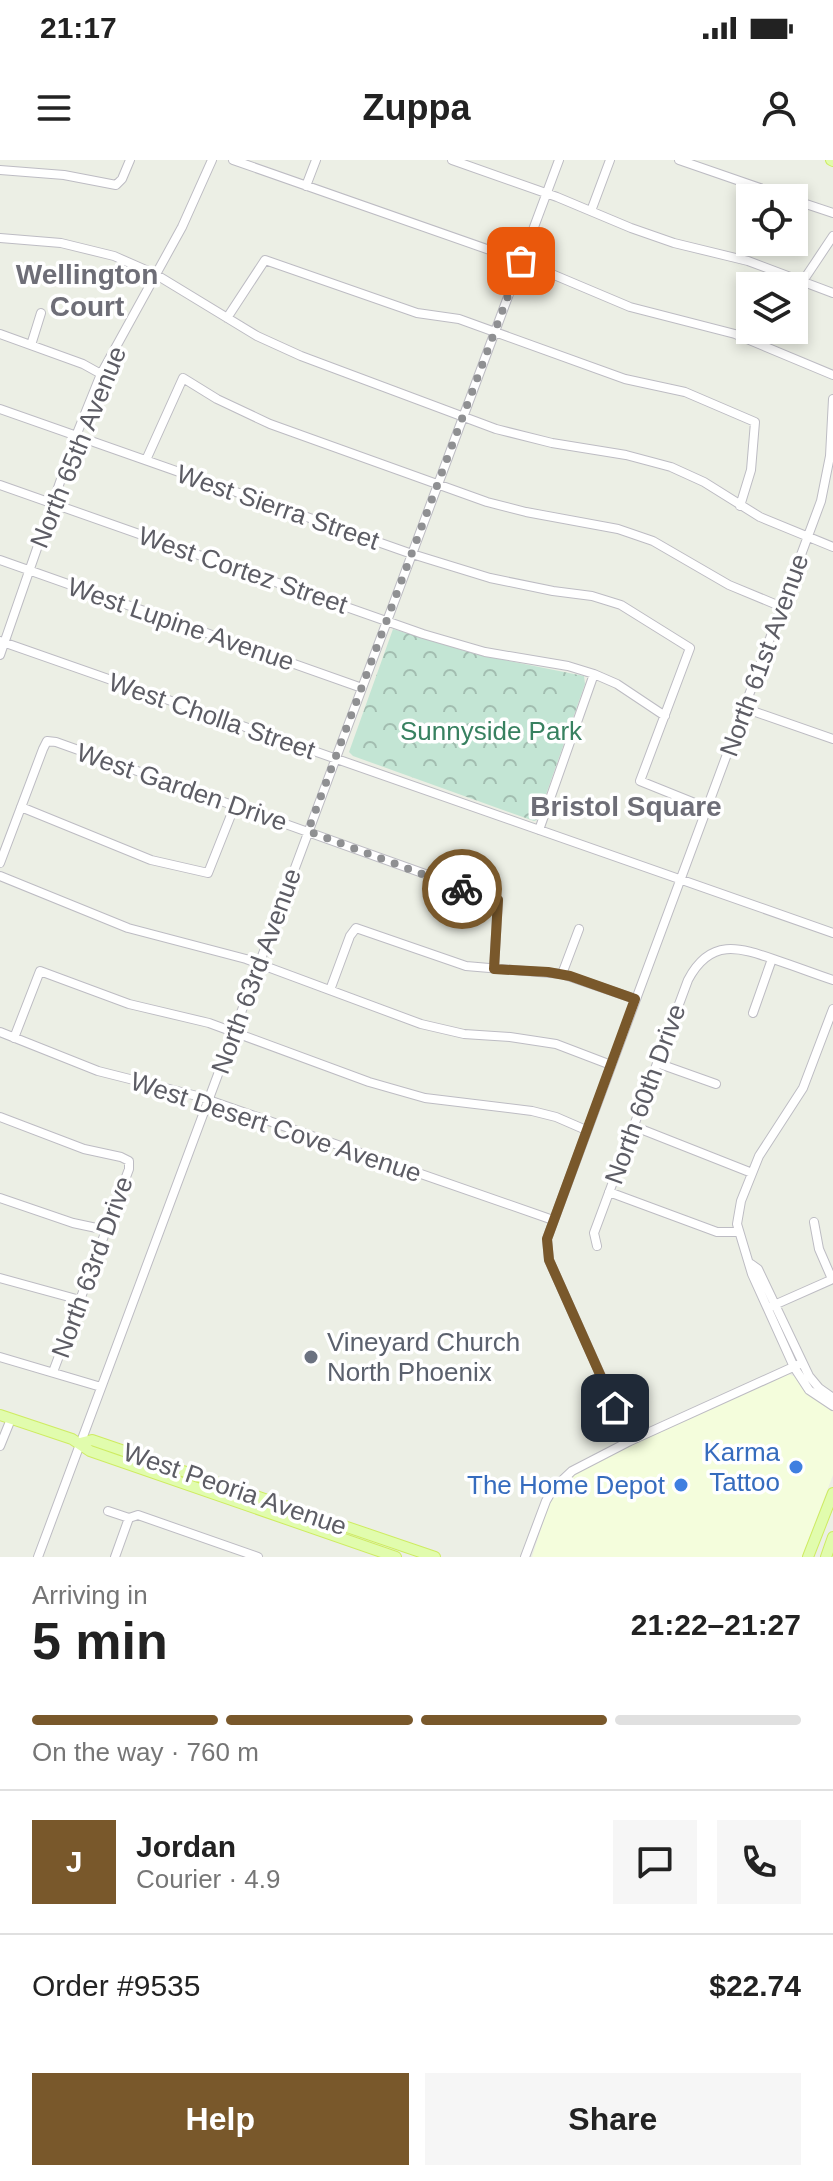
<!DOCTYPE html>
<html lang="en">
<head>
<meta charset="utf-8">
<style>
  body { margin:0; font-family:Helvetica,sans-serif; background:#f6f6f6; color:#222; height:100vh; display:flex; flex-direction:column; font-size:30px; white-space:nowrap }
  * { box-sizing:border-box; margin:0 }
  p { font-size:26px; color:#767676 }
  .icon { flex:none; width:44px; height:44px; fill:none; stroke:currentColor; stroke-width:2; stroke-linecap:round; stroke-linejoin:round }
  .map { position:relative; height:1397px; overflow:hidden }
  .sheet { display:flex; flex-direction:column; background:#fff; flex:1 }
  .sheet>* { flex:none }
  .tools { position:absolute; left:736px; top:24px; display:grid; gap:16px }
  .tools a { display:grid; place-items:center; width:72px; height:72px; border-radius:0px; background:#fff; box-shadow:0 4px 12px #0003; font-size:40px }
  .pin { position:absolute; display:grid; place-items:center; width:68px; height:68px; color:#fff; margin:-34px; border-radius:16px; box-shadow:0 4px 12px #0006 }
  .courier { position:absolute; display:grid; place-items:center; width:80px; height:80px; margin:-40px; border:6px solid #79582b; border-radius:50%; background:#fff; color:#222; box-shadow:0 2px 10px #0007 }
  .summary em { font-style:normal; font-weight:700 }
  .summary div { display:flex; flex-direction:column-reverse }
  .summary { display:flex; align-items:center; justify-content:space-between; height:136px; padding:0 32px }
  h1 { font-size:52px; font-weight:700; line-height:60px }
  .bar { display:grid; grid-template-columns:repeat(4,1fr); gap:12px 8px; align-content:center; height:96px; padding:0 32px }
  .bar i { height:10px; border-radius:6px; background:#e0e0e0 }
  .bar .selected { background:#79582b }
  .bar p { grid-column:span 4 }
  .line { display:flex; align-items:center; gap:20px; padding:0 32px; border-top:2px solid #e0e0e0 }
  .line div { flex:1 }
  .round { display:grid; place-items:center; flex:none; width:84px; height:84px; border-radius:0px; background:#f6f6f6 }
  .primary-button { display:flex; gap:16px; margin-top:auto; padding:16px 32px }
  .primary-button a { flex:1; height:92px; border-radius:0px; background:#79582b; color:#fff; font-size:32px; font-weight:700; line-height:92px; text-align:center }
  .primary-button a+a { background:#f6f6f6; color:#222 }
  .status { display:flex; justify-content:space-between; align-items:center; height:56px; padding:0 40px; background:#fff; direction:ltr }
  .status svg { height:22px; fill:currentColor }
  header { display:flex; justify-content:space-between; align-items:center; height:104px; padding:0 32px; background:#fff; font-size:36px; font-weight:700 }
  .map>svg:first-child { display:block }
  .commercial { fill:#f4fddc }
  .park { fill:url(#park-crowns) }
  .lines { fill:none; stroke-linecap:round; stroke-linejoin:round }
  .minor-casing { stroke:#bdbcc3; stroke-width:10 }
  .major-casing { stroke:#ceec61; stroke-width:12 }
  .minor { stroke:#fff; stroke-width:8 }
  .major { stroke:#e1fcad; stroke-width:10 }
  .done { stroke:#8f9092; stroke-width:8; stroke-dasharray:0 14.4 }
  .route { stroke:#79582b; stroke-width:10 }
  .worship-dot { fill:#6b7280; stroke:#fff; stroke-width:3 }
  .shop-dot { fill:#3f7fe0; stroke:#fff; stroke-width:3 }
  .labels { text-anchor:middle; stroke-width:7; stroke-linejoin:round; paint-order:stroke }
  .street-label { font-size:26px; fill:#5d5d65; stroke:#fff }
  .park-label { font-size:26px; fill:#388160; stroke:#fff }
  .worship-label { font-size:26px; fill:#5b616d; stroke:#fff; text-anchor:start }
  .shop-label { font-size:26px; fill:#366cbe; stroke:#fff; text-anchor:end }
  .neighbourhood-label { font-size:28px; font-weight:bold; fill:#6e6e77; stroke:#fff }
</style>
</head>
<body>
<div class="status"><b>21:17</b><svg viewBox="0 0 49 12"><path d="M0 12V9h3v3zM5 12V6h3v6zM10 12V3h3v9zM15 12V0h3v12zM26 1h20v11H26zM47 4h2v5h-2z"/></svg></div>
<header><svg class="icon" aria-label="menu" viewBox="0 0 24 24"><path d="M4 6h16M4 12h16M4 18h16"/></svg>Zuppa<svg class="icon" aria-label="person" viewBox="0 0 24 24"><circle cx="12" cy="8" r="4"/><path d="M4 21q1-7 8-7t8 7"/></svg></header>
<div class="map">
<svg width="833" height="1397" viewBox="0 0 833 1397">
  <defs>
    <pattern id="park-crowns" width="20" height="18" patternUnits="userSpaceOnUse" patternTransform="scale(2)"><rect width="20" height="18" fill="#c3e5d4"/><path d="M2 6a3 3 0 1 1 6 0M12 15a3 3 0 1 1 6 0" fill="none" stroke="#a2bdb0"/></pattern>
  </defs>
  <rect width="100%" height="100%" fill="#ecefe5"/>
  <path class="commercial" d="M788,1214l8,3 10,14 27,21v63l-31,82h-270l18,-56 12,-17 16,-14z"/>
  <path class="park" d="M393,469l82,25 109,22 1,8 -48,136 -3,1 -181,-65 -4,-4z"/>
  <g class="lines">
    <g class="minor-casing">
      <path id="minor" d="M233,0l288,101 109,46 105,27 98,41
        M452,0l105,37 74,31 43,15 74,18 85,32
        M679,0l110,38
        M0,10l64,5 52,10 6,-6 8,-19
        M306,26l10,-26
        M794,40l39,13
        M591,51l19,-51
        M0,78l61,5 53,13 41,18 102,62 44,20 195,73 56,14 74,12 45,12 33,15 56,35 73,30
        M803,121l30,-45
        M227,158l38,-58 152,53 42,6 166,60 60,13 70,30 -4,48 -11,36
        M0,174l83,30 18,10
        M31,185l10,-32
        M0,249l412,145 78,24 63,13 39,5 29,9 69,43 -50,133 67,27
        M146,300l37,-82 34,21 53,25 217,78 39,10 92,17 35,12 76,44 53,22
        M0,325l423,149 62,18 83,14 26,8 23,10 48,32
        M0,400l362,128
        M0,481l833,292
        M0,495l76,-219 25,-62 81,-147 30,-67
        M744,548l89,31
        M21,647l130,53 57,13 27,-68
        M539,670l55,-156
        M0,703l43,-114 4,-8 9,1 442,158 -4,69
        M0,716l128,52 118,31 175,65 43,10 46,3 46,7 55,21
        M562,814l17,-45
        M330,830l20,-54 6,-8 110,38 96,8 73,25
        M833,849l-30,79 -44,68 -18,45 -4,23 15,50 42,93 15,23 24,16
        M753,853l19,-54
        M0,872l98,39 99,25 356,124
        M14,878l26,-67 89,33 80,19 160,59 56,16 107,13 24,6 30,13
        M657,903l59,21
        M0,957l84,32 37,8 8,4v8l-76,203
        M633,966l119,47
        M609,1032l108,40h21
        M0,1038l73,25 33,7
        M814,1062l5,27 13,30
        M597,1086l-3,-13 94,-253c23,-44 53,-32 91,-19 18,6 36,13 54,19
        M751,1104l7,5 51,107 10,12 14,10
        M0,1118l80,22
        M772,1146l61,-27
        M0,1197l101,30
        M630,1281l-81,-181 -2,-21 274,-738 9,-45 3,-57
        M0,1286l11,-27
        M108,1351l21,7
        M38,1397l521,-1397
        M115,1397l14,-39 9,-3 120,42
        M525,1397l21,-56 7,-12 19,-18 58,-30 172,-78"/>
    </g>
    <g class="major-casing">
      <path id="major" d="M831,0l2,1
        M0,1255l72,24 18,12 306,106
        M80,1283l12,-3 343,117
        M808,1397l25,-64
        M826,1397l7,-20"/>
    </g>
    <use href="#minor" class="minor"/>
    <use href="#major" class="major"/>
  </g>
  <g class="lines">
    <path class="done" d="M462,729l-154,-58 213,-570"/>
    <path class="route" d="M462,729l36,11 -4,69 54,3 22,4 65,23 -88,240 2,21 66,148"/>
  </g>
  <circle class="worship-dot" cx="311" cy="1197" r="8"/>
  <g class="shop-dot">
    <circle cx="796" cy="1307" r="8"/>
    <circle cx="681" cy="1325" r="8"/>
  </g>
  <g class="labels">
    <g class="street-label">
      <text transform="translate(78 287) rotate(-68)" y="9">North 65th Avenue</text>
      <text transform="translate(278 347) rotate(19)" y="9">West Sierra Street</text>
      <text transform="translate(243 410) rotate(19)" y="9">West Cortez Street</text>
      <text transform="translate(181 464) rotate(19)" y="9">West Lupine Avenue</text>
      <text transform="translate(764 495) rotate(-70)" y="9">North 61st Avenue</text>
      <text transform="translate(212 556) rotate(19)" y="9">West Cholla Street</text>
      <text transform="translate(182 627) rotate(19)" y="9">West Garden Drive</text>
      <text transform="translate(256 811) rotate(-70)" y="9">North 63rd Avenue</text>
      <text transform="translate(645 934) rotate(-70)" y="9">North 60th Drive</text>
      <text transform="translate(276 967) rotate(18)" y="9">West Desert Cove Avenue</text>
      <text transform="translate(92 1107) rotate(-70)" y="9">North 63rd Drive</text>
      <text transform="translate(235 1329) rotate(19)" y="9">West Peoria Avenue</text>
    </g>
    <g class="park-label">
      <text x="491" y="580">Sunnyside Park</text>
    </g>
    <g class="worship-label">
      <text x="327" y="1191">Vineyard Church<tspan x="327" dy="30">North Phoenix</tspan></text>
    </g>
    <g class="shop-label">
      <text x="780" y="1301">Karma<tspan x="780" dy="30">Tattoo</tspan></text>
      <text x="665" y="1334">The Home Depot</text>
    </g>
    <g class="neighbourhood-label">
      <text x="87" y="124">Wellington<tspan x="87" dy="32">Court</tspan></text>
      <text x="626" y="656">Bristol Square</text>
    </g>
  </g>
</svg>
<div class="tools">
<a><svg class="icon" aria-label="locate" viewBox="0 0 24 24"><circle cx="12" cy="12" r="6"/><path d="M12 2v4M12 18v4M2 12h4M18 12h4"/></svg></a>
<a><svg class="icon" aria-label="layers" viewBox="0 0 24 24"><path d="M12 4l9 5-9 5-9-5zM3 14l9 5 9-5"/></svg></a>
</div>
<div class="pin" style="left:521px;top:101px;background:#ea580c"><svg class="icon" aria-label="bag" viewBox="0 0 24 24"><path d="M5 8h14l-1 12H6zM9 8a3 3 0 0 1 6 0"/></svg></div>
<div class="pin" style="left:615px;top:1248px;background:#1f2937"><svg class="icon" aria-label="home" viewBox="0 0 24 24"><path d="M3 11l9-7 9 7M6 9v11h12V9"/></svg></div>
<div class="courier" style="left:462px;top:729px"><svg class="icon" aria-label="bike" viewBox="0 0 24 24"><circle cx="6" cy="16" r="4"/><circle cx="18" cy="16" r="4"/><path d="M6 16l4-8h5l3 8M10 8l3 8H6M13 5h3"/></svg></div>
</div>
<section class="sheet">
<div class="summary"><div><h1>5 min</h1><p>Arriving in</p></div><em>21:22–21:27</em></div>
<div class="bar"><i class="selected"></i><i class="selected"></i><i class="selected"></i><i></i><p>On the way · 760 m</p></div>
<div class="line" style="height:144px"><b class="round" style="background:#79582b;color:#fff">J</b><div><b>Jordan</b><p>Courier · 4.9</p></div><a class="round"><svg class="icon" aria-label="chat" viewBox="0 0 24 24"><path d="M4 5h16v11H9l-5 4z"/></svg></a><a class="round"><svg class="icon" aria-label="phone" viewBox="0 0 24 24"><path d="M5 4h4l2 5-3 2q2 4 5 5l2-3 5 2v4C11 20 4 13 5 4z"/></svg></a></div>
<div class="line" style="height:104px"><div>Order #9535</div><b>$22.74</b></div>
<div class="primary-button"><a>Help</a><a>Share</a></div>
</section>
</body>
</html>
